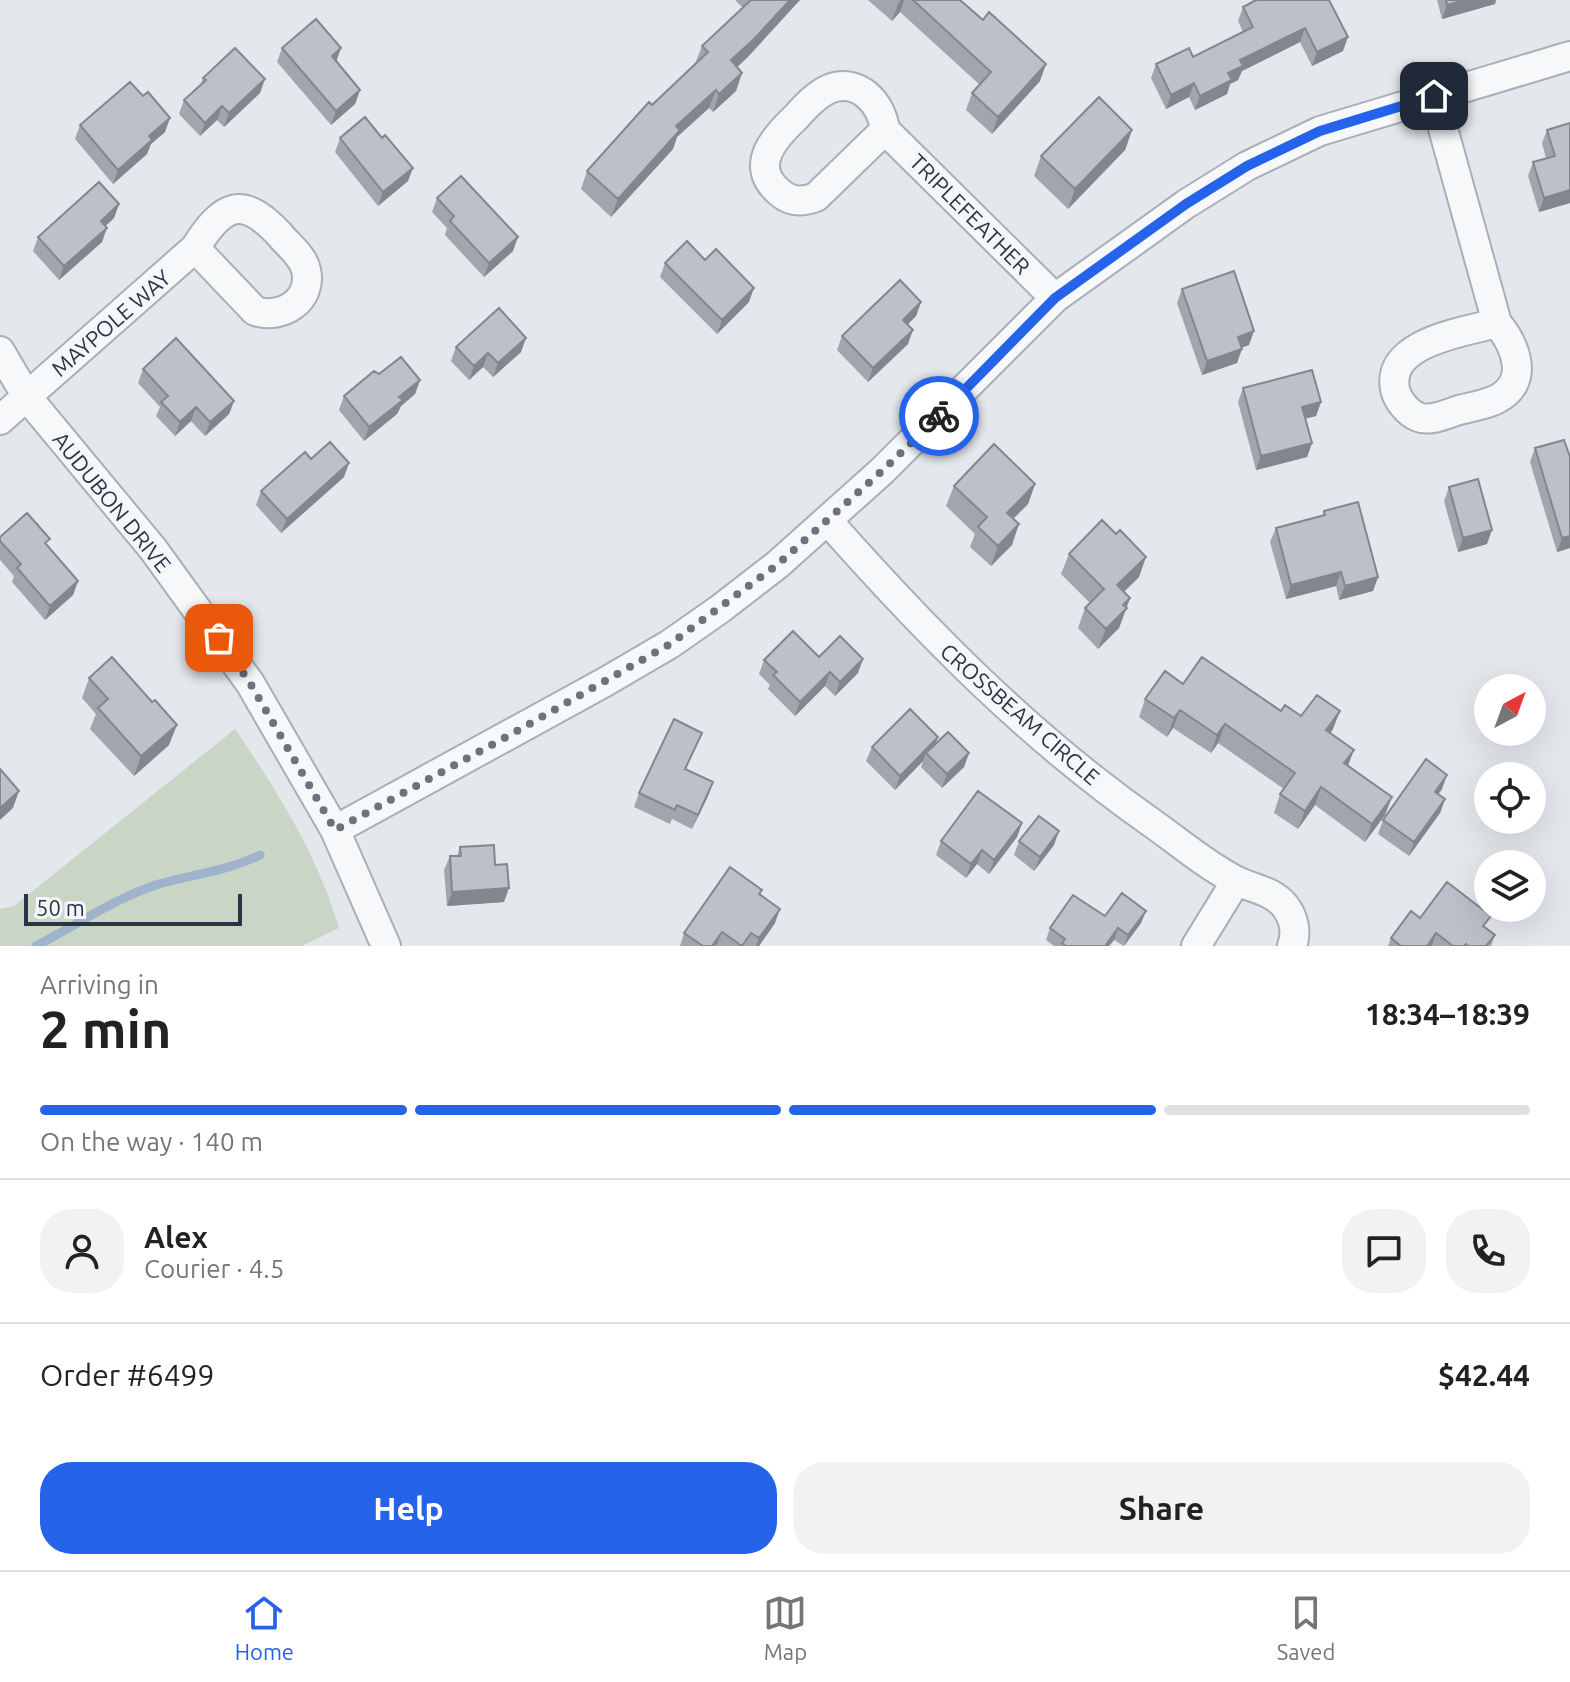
<!DOCTYPE html>
<html lang="en">
<head>
<meta charset="utf-8">
<style>
  body { margin:0; font-family:Ubuntu,sans-serif; background:#f2f2f2; color:#222; height:100vh; display:flex; flex-direction:column; font-size:30px; white-space:nowrap }
  * { box-sizing:border-box; margin:0 }
  p { font-size:26px; color:#767676 }
  .icon { flex:none; width:44px; height:44px; fill:none; stroke:currentColor; stroke-width:2; stroke-linecap:round; stroke-linejoin:round }
  .map { position:relative; height:946px; overflow:hidden }
  .drawer { display:flex; flex-direction:column; background:#fff; flex:1 }
  .drawer>* { flex:none }
  .needle { width:52px; rotate:41deg }
  .controls { position:absolute; left:1474px; top:674px; display:grid; gap:16px }
  .controls a { display:grid; place-items:center; width:72px; height:72px; border-radius:50%; background:#fff; box-shadow:0 8px 32px #0002; font-size:40px }
  .scale { position:absolute; left:24px; bottom:20px; width:218px; box-sizing:border-box; padding-left:8px; border:4px solid #2b3445; border-top:0; font-size:22px; line-height:28px; white-space:nowrap; color:#2b3445; -webkit-text-stroke:6px #f4f6f9; paint-order:stroke }
  .pin { position:absolute; display:grid; place-items:center; width:68px; height:68px; color:#fff; margin:-34px; border-radius:16px; box-shadow:0 4px 12px #0006 }
  .courier { position:absolute; display:grid; place-items:center; width:80px; height:80px; margin:-40px; border:6px solid #2563eb; border-radius:50%; background:#fff; color:#222; box-shadow:0 2px 10px #0007 }
  .summary em { font-style:normal; font-weight:600 }
  .summary div { display:flex; flex-direction:column-reverse }
  .summary { display:flex; align-items:center; justify-content:space-between; height:136px; padding:0 40px }
  h1 { font-size:52px; font-weight:600; line-height:60px }
  .bar { display:grid; grid-template-columns:repeat(4,1fr); gap:12px 8px; align-content:center; height:96px; padding:0 40px }
  .bar i { height:10px; border-radius:6px; background:#e0e0e0 }
  .bar .current { background:#2563eb }
  .bar p { grid-column:span 4 }
  .line { display:flex; align-items:center; gap:20px; padding:0 40px; border-top:2px solid #e0e0e0 }
  .line div { flex:1 }
  .round { display:grid; place-items:center; flex:none; width:84px; height:84px; border-radius:32px; background:#f2f2f2 }
  .primary-button { display:flex; gap:16px; margin-top:auto; padding:16px 40px }
  .primary-button a { flex:1; height:92px; border-radius:32px; background:#2563eb; color:#fff; font-size:32px; font-weight:600; line-height:92px; text-align:center }
  .primary-button a+a { background:#f2f2f2; color:#222 }
  .menu { display:flex; justify-content:space-around; align-items:center; height:112px; border-top:2px solid #e0e0e0; background:#fff; font-size:22px; color:#767676 }
  .menu a { display:grid; justify-items:center; gap:4px }
  .menu .current { color:#2563eb }
  .map>svg:first-child { display:block }
  .green { fill:#c9d6c5 }
  .lines { fill:none; stroke-linecap:round; stroke-linejoin:round }
  .stream { stroke:#9fb4cc; stroke-width:9 }
  .minor-casing { stroke:#a9aeb7; stroke-width:32 }
  .minor { stroke:#f7f8fa; stroke-width:28 }
  .wall { fill:#a1a5ae }
  .shaded-wall { fill:#83868d }
  .building { fill:#bbc0ca; stroke:#83868d; stroke-width:2 }
  .done { stroke:#6c737f; stroke-width:8; stroke-dasharray:0 14.4 }
  .route { stroke:#2563eb; stroke-width:10 }
  .labels { text-anchor:middle; stroke-width:7; stroke-linejoin:round; paint-order:stroke }
  .street-label { font-size:22px; fill:#2b3445; stroke:#f4f6f9 }
</style>
</head>
<body>
<div class="map">
<svg width="1570" height="946" viewBox="0 0 1570 946">
  <rect width="100%" height="100%" fill="#e4e7ec"/>
  <path class="green" d="M235,729c42,61 83,127 104,199l-37,18h-302v-37l14,-3z"/>
  <g class="lines">
    <path class="stream" d="M36,946c41,-21 79,-48 123,-62 35,-10 68,-13 101,-29"/>
    <g class="minor-casing">
      <path id="minor" d="M1434,96l63,227c19,23 34,60 -2,77 -11,5 -24,7 -36,10 -12,4 -29,12 -41,7 -10,-4 -21,-17 -23,-28 -9,-47 69,-57 102,-66
        M885,130l-69,67c-15,6 -27,5 -39,-7 -28,-26 -1,-54 19,-73 10,-11 20,-22 33,-28 30,-12 53,15 56,41l170,168
        M0,351l27,46 126,152 97,134 85,147 51,116
        M0,420l195,-172c28,-44 47,-54 85,-13 9,11 23,21 26,35 7,30 -24,50 -51,41l-60,-63
        M827,520c99,112 202,217 325,303 27,19 55,43 85,58 17,8 36,10 48,25 9,12 12,26 7,40
        M335,830l270,-148 65,-38 50,-35 57,-44 105,-94 173,-173 131,-94 61,-38 73,-35 250,-75
        M1196,946l40,-65"/>
    </g>
    <use href="#minor" class="minor"/>
  </g>
  <path class="wall" d="M736,0h64l-63,67 -1,24 -23,21 -4,-4 -32,29 -4,12 -62,68 -30,-28 6,-18 65,-66 43,-41 7,-18 41,-38 -7,-7z
    M868,0h92l80,81 -48,53 -26,-24 6,-17 8,-8 -80,-73 -8,9z
    M1256,0l87,51 -31,15 -12,-24 -58,29 -4,9 -8,4 -3,10 -32,16 -6,-13 -23,12 -15,-31 5,-14 37,-7 50,-25 -5,-11 5,-14z
    M1437,0h59l-1,4 -53,15z
    M282,48l54,14 24,28 -5,14 -24,21 -54,-63z
    M203,78l57,15 -36,34 -7,-7 -17,16 -21,-22 5,-14 17,-16z
    M1570,123v80l-31,9 -11,-36 5,-14 13,-4 -4,-15 5,-13z
    M80,125l85,7 -14,12 -4,10 -34,30 -38,-45z
    M1132,130l-7,20 -57,59 -34,-33 7,-20z
    M340,138l68,43 -30,25 -43,-54z
    M437,198l76,53 -29,26 -39,-42 2,-7 -15,-16z
    M119,204l-5,14 -9,8 -3,16 -43,38 -26,-29 5,-14z
    M665,263l84,39 -32,32 -57,-57z
    M1182,289l67,56 -8,3 -4,15 -35,12 -25,-72z
    M921,302l-5,14 -8,8v20l-40,38 -31,-32 5,-14z
    M456,347l65,5 -28,25 -10,-10 -14,13 -18,-19z
    M143,369l91,32 -5,13 -24,22 -14,-15 -16,15 -19,-20 4,-9 -22,-24z
    M379,374l41,6 -5,14 -14,12 -4,8 -33,27 -25,-31 5,-14z
    M1243,388l78,14 -5,14 -11,2 7,25 -5,14 -51,13 -18,-68z
    M1535,448l35,9v91l-13,4 -27,-90z
    M311,459l33,18 -63,56 -25,-28 5,-14z
    M1035,484l-7,20 -15,15 -1,26 -21,21 -21,-19 5,-13 -29,-28 8,-20z
    M1449,487l38,57 -29,8 -14,-51z
    M1324,511l54,66 -5,14 -34,9 -3,-14 -50,13 -16,-57 6,-14 46,-12z
    M0,537l48,9 30,35 -5,14 -28,25 -33,-38 2,-6 -14,-16z
    M1069,554l70,23 -15,15 6,6 -11,30 -21,21 -20,-21 7,-20 5,-5 -29,-29z
    M819,657l39,16 -23,23 -10,-10 -30,30 -27,-27 2,-4 -11,-11 5,-14z
    M89,678l80,67 -35,31 -44,-47 6,-15 -14,-16z
    M1183,684l118,32 32,13 -3,4 18,32 37,50 -20,27 -50,-37 -17,24 -24,-16 6,-19 4,-5 -66,-46 -7,10 -38,-25 -6,9 -28,-20 6,-18z
    M702,733l-16,36 22,27 -16,33 -20,-10 -2,5 -36,-17 5,-14z
    M936,743l33,10 -5,14 -22,21 -21,-21 2,-6 -28,29 -29,-29 6,-14z
    M1442,789l-4,5 7,5 -5,14 -31,43 -31,-22 5,-14z
    M1022,823l-5,14 -28,37 -12,-10 -11,14 -30,-23 5,-14z
    M1019,841l35,4 -20,26 -20,-16z
    M460,847l35,18 9,37 -57,4 -3,-36 6,-14h7z
    M762,890l-2,5 15,28 -16,23h-79l4,-13z
    M1105,916l36,7 -17,23 -10,-6 -5,6h-55l-8,-6 4,-12z
    M1420,918l66,11 9,6 -4,11h-103l3,-8z"/>
  <path class="shaded-wall" d="M790,0h10l-53,58 -23,21 7,-19z
    M901,0h3l-4,12 -8,9 6,-17z
    M1465,0h31l-1,4 -53,15 5,-14z
    M1305,28l-5,14 -58,29 -4,9 -8,4 -3,10 -32,16 5,-14 28,-23 12,-13z
    M1348,37l-5,14 -31,15 5,-14z
    M341,48l-5,14 -4,-6z
    M1046,64l-6,17 -48,53 6,-17z
    M742,73l-6,18 -23,21 6,-18z
    M265,79l-5,14 -36,34 5,-14z
    M1194,83l-5,14 -23,12 5,-14z
    M360,90l-5,14 -24,21 5,-14z
    M716,90l-7,18 -32,29 -4,12 -62,68 7,-18 58,-73z
    M222,106l-5,14 -17,16 5,-13z
    M170,118l-5,14 -14,12 -4,10 -34,30 5,-14 31,-34z
    M1132,130l-7,20 -57,59 7,-20z
    M413,168l-5,13 -30,25 5,-14z
    M1570,190v13l-31,9 5,-14z
    M119,204l-5,14 -18,17 5,-14z
    M107,228l-5,14 -43,38 5,-14z
    M518,237l-5,14 -29,26 5,-14z
    M754,288l-5,14 -32,32 5,-14z
    M921,302l-5,14 -18,18 5,-14z
    M913,330l-5,14 -40,38 5,-14z
    M1254,331l-5,14 -17,6 6,-14z
    M526,338l-5,14 -28,25 5,-14z
    M1242,349l-5,14 -35,12 5,-14z
    M488,353l-5,14 -14,13 5,-14z
    M420,380l-5,14 -14,12 -4,8 -33,27 5,-14 30,-30z
    M234,401l-5,13 -24,22 5,-14z
    M1321,402l-5,14 -19,5 5,-14z
    M196,407l-5,14 -16,15 5,-14z
    M1312,443l-5,14 -51,13 5,-14z
    M349,463l-5,14 -63,56 6,-14z
    M1035,484l-7,20 -29,29 8,-20z
    M1019,524l-7,21 -21,21 7,-20z
    M1492,530l-5,14 -29,8 5,-14z
    M1570,536v12l-13,4 5,-14z
    M1146,557l-7,20 -29,28 7,-20z
    M1341,572l-5,14 -50,13 5,-14z
    M1378,577l-5,14 -34,9 6,-14z
    M78,581l-5,14 -28,25 5,-14z
    M1130,598l-11,30 -21,21 8,-20 17,-24z
    M863,659l-5,14 -23,23 5,-14z
    M830,672l-5,14 -30,30 5,-14z
    M1180,710l-7,18 -6,9 7,-19z
    M1340,711l-7,18 -14,20 7,-19z
    M1225,724l-7,19 -7,10 6,-18z
    M177,725l-8,20 -35,31 7,-20z
    M938,737l-5,14 -7,2 -3,8 -28,29 5,-14z
    M1354,750l-7,18 -3,-5z
    M969,753l-5,14 -22,21 5,-14z
    M1447,775l-5,14 -12,17 5,-14z
    M713,782l-5,14 -16,33 6,-14z
    M1321,787l-6,18 -17,24 7,-18z
    M19,791l-6,17 -13,12v-12z
    M1392,797l-7,18 -20,27 7,-18z
    M1445,799l-5,14 -31,43 5,-14z
    M1022,823l-5,14 -28,37 5,-14z
    M1059,831l-5,14 -20,26 6,-14z
    M982,850l-5,14 -11,14 5,-14z
    M509,888l-5,14 -57,4 5,-14z
    M780,909l-5,14 -16,23h-3l3,-8z
    M1146,911l-5,12 -17,23 4,-11z
    M1118,928l-4,12 -5,6h-4z
    M722,932l-6,14h-4z
    M1436,933l-4,13h-5z"/>
  <path class="building" d="M751,0h39l-37,40 -22,20 11,13 -23,21 -3,-4 -40,36 4,4 -62,69 -31,-28 62,-69 3,3 56,-53 -6,-6z
    M913,0h47l23,20 6,-8 57,52 -48,53 -26,-24 19,-21z
    M1256,0h73l19,37 -31,15 -12,-24 -65,32 3,6 -15,7 4,7 -32,16 -6,-13 -23,12 -15,-31 33,-16 4,9 60,-30 -10,-20z
    M1446,0h19l-18,5z
    M316,19l25,29 -9,8 28,34 -24,21 -54,-63z
    M235,48l30,31 -36,34 -7,-7 -17,17 -21,-23 22,-20 -3,-2z
    M130,82l13,14 5,-4 22,26 -21,18 3,4 -34,30 -38,-45z
    M1099,97l33,33 -57,59 -34,-33z
    M365,117l17,21 3,-3 28,33 -30,24 -43,-54z
    M1570,123v67l-26,8 -11,-36 22,-6 -8,-26z
    M461,176l57,61 -29,26 -39,-42 4,-5 -17,-18z
    M99,182l20,22 -18,17 6,7 -43,38 -26,-29z
    M687,241l18,19 11,-11 38,39 -32,32 -57,-57z
    M1234,271l20,60 -16,6 4,12 -35,12 -25,-72z
    M900,280l21,22 -18,18 10,10 -40,38 -31,-32z
    M499,308l27,30 -28,25 -10,-10 -14,13 -18,-19z
    M176,338l58,63 -24,21 -14,-15 -16,15 -19,-20 7,-6 -25,-27z
    M401,357l19,23 -21,17 4,3 -34,27 -25,-31 30,-25 5,3z
    M1312,370l9,32 -19,5 10,36 -51,13 -18,-68z
    M1564,440l6,17v79l-8,2 -27,-90z
    M330,442l19,21 -62,56 -26,-28 44,-39 6,7z
    M994,444l41,40 -28,29 12,11 -21,22 -20,-19 9,-10 -33,-31z
    M1478,479l14,51 -29,8 -14,-51z
    M1358,502l20,75 -33,9 -4,-14 -50,13 -15,-57 49,-13 -1,-4z
    M27,513l23,26 -5,4 33,38 -28,25 -33,-38 4,-4 -21,-23v-4z
    M1102,520l14,14 4,-4 26,27 -29,28 13,13 -7,7 4,3 -21,21 -21,-21 19,-19 -35,-35z
    M793,631l26,26 21,-21 23,23 -23,23 -10,-10 -30,30 -27,-27 4,-3 -13,-12z
    M112,657l40,45 3,-2 22,25 -36,31 -43,-48 10,-9 -19,-21z
    M1202,657l79,54 4,-6 16,11 16,-21 23,16 -14,19 28,20 -10,13 48,34 -20,27 -51,-37 -16,24 -25,-17 15,-21 -70,-49 -8,11 -37,-25 -6,8 -29,-19 20,-28 18,13z
    M910,709l28,28 -38,39 -28,-29z
    M674,719l28,14 -17,36 28,13 -15,33 -21,-10 -2,5 -36,-17z
    M948,732l21,21 -22,21 -21,-21z
    M1426,759l21,16 -12,17 10,7 -31,43 -31,-22z
    M0,769l19,22 -19,17z
    M978,791l44,32 -28,37 -12,-10 -11,14 -30,-23z
    M1039,816l20,15 -19,26 -21,-16z
    M494,845l1,20 12,-1 2,24 -57,4 -2,-36h11l-1,-9z
    M730,867l32,23 -3,4 21,15 -21,29 -8,-5 -9,13 -20,-14 -10,14h-9l-19,-13z
    M1447,882l44,34 -8,10 12,9 -9,11h-18l-2,-2 -2,2h-11l-17,-13 -9,13h-26l-10,-8 20,-27 9,7z
    M1122,893l24,18 -18,24 -10,-7 -13,18h-39l-4,-3 3,-4 -15,-11 23,-33 32,21z"/>
  <g class="lines">
    <path class="done" d="M219,638l31,45 85,147 175,-95 160,-91 107,-79 105,-94 57,-55"/>
    <path class="route" d="M939,416l116,-118 131,-94 61,-38 73,-35 114,-35"/>
  </g>
  <g class="labels">
    <g class="street-label">
      <text transform="translate(970 214) rotate(45)" y="8">TRIPLEFEATHER</text>
      <text transform="translate(111 323) rotate(-41)" y="8">MAYPOLE WAY</text>
      <text transform="translate(112 502) rotate(51)" y="8">AUDUBON DRIVE</text>
      <text transform="translate(1020 714) rotate(41)" y="8">CROSSBEAM CIRCLE</text>
    </g>
  </g>
</svg>
<div class="controls">
<a><svg class="needle" viewBox="-14 -14 28 28"><path d="M0-13l5 13h-10z" fill="#e53935"/><path d="M0 13l5-13h-10z" fill="#767676"/></svg></a>
<a><svg class="icon" aria-label="locate" viewBox="0 0 24 24"><circle cx="12" cy="12" r="6"/><path d="M12 2v4M12 18v4M2 12h4M18 12h4"/></svg></a>
<a><svg class="icon" aria-label="layers" viewBox="0 0 24 24"><path d="M12 4l9 5-9 5-9-5zM3 14l9 5 9-5"/></svg></a>
</div>
<div class="scale">50 m</div>
<div class="pin" style="left:219px;top:638px;background:#ea580c"><svg class="icon" aria-label="bag" viewBox="0 0 24 24"><path d="M5 8h14l-1 12H6zM9 8a3 3 0 0 1 6 0"/></svg></div>
<div class="pin" style="left:1434px;top:96px;background:#1f2937"><svg class="icon" aria-label="home" viewBox="0 0 24 24"><path d="M3 11l9-7 9 7M6 9v11h12V9"/></svg></div>
<div class="courier" style="left:939px;top:416px"><svg class="icon" aria-label="bike" viewBox="0 0 24 24"><circle cx="6" cy="16" r="4"/><circle cx="18" cy="16" r="4"/><path d="M6 16l4-8h5l3 8M10 8l3 8H6M13 5h3"/></svg></div>
</div>
<section class="drawer">
<div class="summary"><div><h1>2 min</h1><p>Arriving in</p></div><em>18:34–18:39</em></div>
<div class="bar"><i class="current"></i><i class="current"></i><i class="current"></i><i></i><p>On the way · 140 m</p></div>
<div class="line" style="height:144px"><a class="round"><svg class="icon" aria-label="person" viewBox="0 0 24 24"><circle cx="12" cy="8" r="4"/><path d="M4 21q1-7 8-7t8 7"/></svg></a><div><b>Alex</b><p>Courier · 4.5</p></div><a class="round"><svg class="icon" aria-label="chat" viewBox="0 0 24 24"><path d="M4 5h16v11H9l-5 4z"/></svg></a><a class="round"><svg class="icon" aria-label="phone" viewBox="0 0 24 24"><path d="M5 4h4l2 5-3 2q2 4 5 5l2-3 5 2v4C11 20 4 13 5 4z"/></svg></a></div>
<div class="line" style="height:104px"><div>Order #6499</div><b>$42.44</b></div>
<div class="primary-button"><a>Help</a><a>Share</a></div>
</section>
<nav class="menu">
<a class="current"><svg class="icon" aria-label="home" viewBox="0 0 24 24"><path d="M3 11l9-7 9 7M6 9v11h12V9"/></svg>Home</a>
<a><svg class="icon" aria-label="map" viewBox="0 0 24 24"><path d="M3 6l6-2 6 2 6-2v14l-6 2-6-2-6 2zM9 4v14M15 6v14"/></svg>Map</a>
<a><svg class="icon" aria-label="saved" viewBox="0 0 24 24"><path d="M7 4h10v16l-5-4-5 4z"/></svg>Saved</a>
</nav>
</body>
</html>
